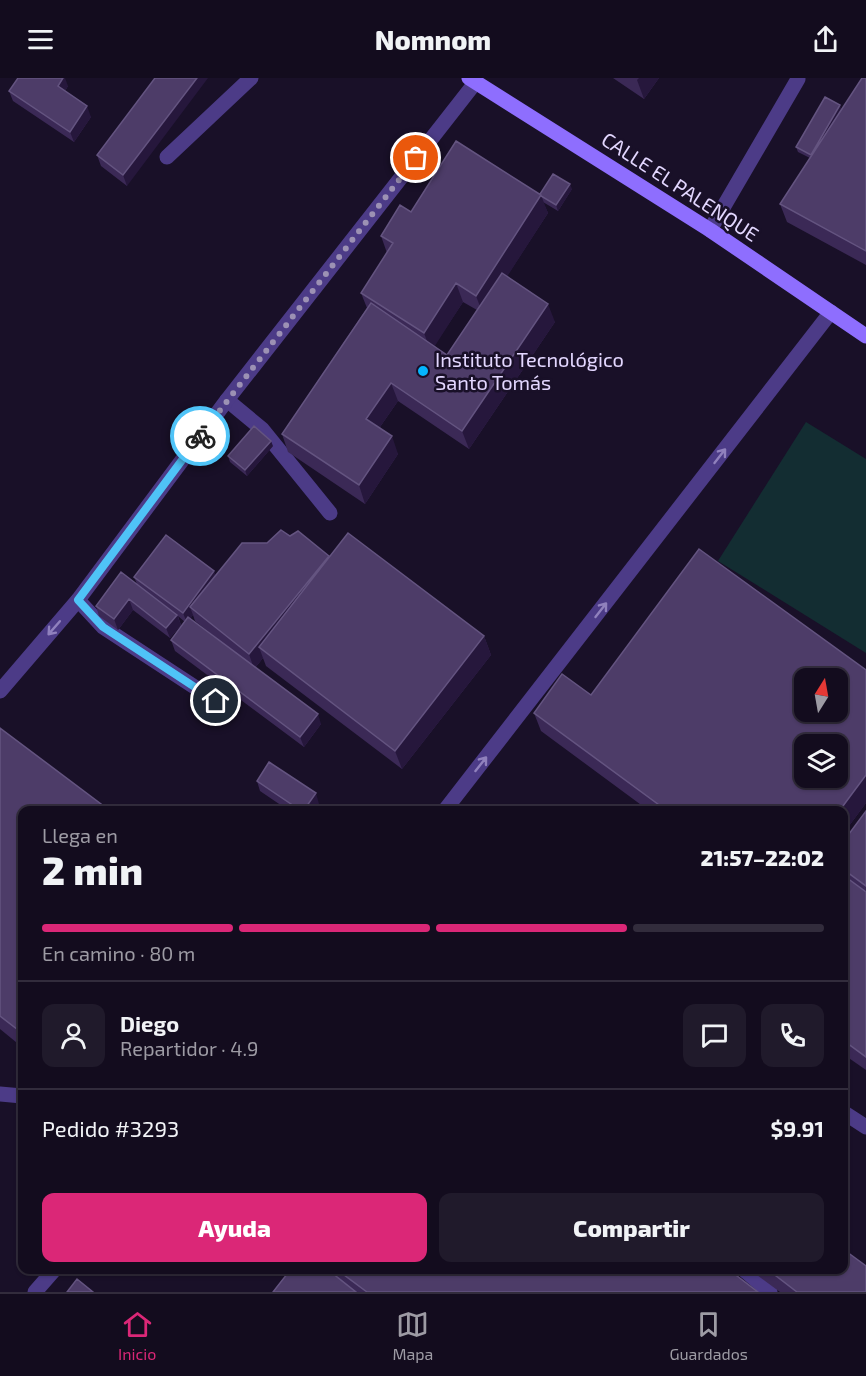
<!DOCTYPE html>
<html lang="es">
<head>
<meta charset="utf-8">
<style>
  body { margin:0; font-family:"Exo 2",sans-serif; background:#201a2b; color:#f1f3f6; height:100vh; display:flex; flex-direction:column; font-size:22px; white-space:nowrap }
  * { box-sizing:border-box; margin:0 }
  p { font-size:20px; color:#9d9ba4 }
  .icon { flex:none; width:33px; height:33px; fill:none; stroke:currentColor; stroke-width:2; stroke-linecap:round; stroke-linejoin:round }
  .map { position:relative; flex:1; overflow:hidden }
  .drawer { position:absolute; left:18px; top:728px; width:830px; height:468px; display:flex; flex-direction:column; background:#130c1e; border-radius:12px; box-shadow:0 2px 4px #0004,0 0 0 2px #322c3c }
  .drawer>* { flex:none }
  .needle { width:39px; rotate:11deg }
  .controls { position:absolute; left:794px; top:590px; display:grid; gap:12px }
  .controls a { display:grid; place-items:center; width:54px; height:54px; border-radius:12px; background:#130c1e; box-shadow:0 2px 4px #0004,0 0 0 2px #322c3c; font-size:30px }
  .pin { position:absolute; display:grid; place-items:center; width:51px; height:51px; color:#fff; margin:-26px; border:3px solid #fff; border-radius:50%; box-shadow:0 2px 6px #0007 }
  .courier { position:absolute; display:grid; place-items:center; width:60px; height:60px; margin:-30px; border:4px solid #4fc3f7; border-radius:50%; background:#fff; color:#222; box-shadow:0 2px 8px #0007 }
  .overview em { font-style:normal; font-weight:800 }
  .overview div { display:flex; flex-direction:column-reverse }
  .overview { display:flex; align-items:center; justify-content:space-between; height:102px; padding:0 24px }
  h1 { font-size:39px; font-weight:800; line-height:45px }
  .bar { display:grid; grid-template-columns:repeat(4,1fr); gap:9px 6px; align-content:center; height:72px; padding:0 24px }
  .bar i { height:8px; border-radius:4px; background:#322c3c }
  .bar .current { background:#db2777 }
  .bar p { grid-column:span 4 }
  .line { display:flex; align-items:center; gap:15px; padding:0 24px; border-top:2px solid #322c3c }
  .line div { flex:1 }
  .round { display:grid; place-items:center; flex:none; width:63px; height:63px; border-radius:12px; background:#201a2b }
  .primary-button { display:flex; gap:12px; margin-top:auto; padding:12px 24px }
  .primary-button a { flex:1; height:69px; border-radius:12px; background:#db2777; color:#fff; font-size:24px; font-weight:800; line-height:69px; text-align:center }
  .primary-button a+a { background:#201a2b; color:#f1f3f6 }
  header { display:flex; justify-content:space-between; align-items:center; height:78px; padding:0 24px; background:#130c1e; font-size:27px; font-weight:800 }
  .tabs { display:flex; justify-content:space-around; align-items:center; height:84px; border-top:2px solid #322c3c; background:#130c1e; font-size:16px; color:#9d9ba4 }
  .tabs a { display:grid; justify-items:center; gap:3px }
  .tabs .current { color:#db2777 }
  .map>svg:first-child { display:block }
  .green { fill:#132d32 }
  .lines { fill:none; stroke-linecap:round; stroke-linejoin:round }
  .lane { stroke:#4c3b87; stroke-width:15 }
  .street { stroke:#4c3b87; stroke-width:15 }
  .secondary { stroke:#8e6efe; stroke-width:15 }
  .wall { fill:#3b2956; fill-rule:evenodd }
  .shaded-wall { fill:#26173c }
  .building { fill:#4d3c68; stroke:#645480; stroke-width:1.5; fill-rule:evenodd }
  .oneway { stroke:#9081bd }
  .done { stroke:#9c91b4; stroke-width:6; stroke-dasharray:0 10.8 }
  .route { stroke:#4fc3f7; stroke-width:8 }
  .poi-dot { fill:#04b5fe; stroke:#191028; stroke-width:2 }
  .labels { text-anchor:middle; stroke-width:5; stroke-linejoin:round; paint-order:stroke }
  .street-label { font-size:20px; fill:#e3d7ff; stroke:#191028 }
  .poi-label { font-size:20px; fill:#e3d7ff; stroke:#191028; text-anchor:start }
</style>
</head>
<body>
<header><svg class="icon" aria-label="menu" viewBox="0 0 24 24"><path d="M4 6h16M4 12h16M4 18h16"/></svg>Nomnom<svg class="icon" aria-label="share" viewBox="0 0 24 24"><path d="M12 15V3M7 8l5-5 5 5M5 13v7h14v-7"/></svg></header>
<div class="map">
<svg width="866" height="1214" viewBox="0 0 866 1214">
  <rect width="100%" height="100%" fill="#191028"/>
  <path class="green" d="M806,344l60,37v194l-148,-92z"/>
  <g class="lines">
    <path class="lane" d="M710,152l88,-151
      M227,322l35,29 68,84
      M78,522l25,27 113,74
      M0,1016l22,2
      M843,1034l23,15
      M743,1191l27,23"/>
    <path class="street" d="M167,79l84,-79
      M0,613l78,-91 149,-200 248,-317
      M445,732l386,-498
      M35,1214l20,-23"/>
    <path class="secondary" d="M469,0l241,152 156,106"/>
  </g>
  <path class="wall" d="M155,0l-28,108 -26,-20 -4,-11z
    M613,0h46l-15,21z
    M866,0v187l-79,-43 -7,-18 30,-46 -12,-6 -2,-5 45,-37z
    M68,8l-3,5 26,26 -17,25 -61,-41 -4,-10z
    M572,111l-14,22 -15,-9 5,11 -41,63 48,46 -86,127 -71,-48 -18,26 18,27 -33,50 -77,-52 -6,-18 85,-126 -6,-15 26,-40 -6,-17 30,-24zM463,224l14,8 -30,45 -13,-9z
    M273,368l-26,30 -17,-14 -2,-6z
    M290,458l194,100 7,19 -89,114 -136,-103 -3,-8 -8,10 66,56 -17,23 -129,-96 -4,-11 14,-18 -7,-6 3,9 -11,13 -37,-28 -15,20 -19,-14 -3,-10 41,-22 -3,-7 82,-2 51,-32zM193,537l2,6 24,19 -29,-21z
    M591,617l275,108 -23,31v-24h-195l-107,-79 -7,-18z
    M0,650l22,82v237l-22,-18z
    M257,703l62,23 -4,6h-27l-28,-19z
    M866,733v259l-23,-16v-212z
    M291,1191h437l30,23h-485z
    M749,1191h94l23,23h-86z"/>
  <path class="shaded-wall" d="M63,0h2l3,8 -7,11 -3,-11z
    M197,0h11l-81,108 -4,-11z
    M639,0h20l-15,21 -7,-19z
    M840,27l2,5 -29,50 -2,-5z
    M87,28l4,11 -17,25 -4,-10z
    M570,106l2,5 -14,22 -2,-6z
    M541,117l7,18 -65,101 -7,-18z
    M456,205l7,19 -32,50 -7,-19z
    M548,226l7,18 -86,127 -7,-18z
    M391,305l7,18 -25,36 -7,-18z
    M392,358l6,18 -33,50 -6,-19z
    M271,363l2,5 -26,30 -2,-6z
    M329,478l-70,91 4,11 -9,11 -5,-15z
    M214,493l4,10 -28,26 3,8 -6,8 -4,-10z
    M129,521l4,11 -15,20 -4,-11z
    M177,537l4,10 -11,13 -4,-10z
    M484,558l7,19 -89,114 -7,-18z
    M318,636l3,10 -17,23 -4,-10z
    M866,697v28l-23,31v-24h-3z
    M316,715l3,11 -4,6h-11z"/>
  <path class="building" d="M18,0h45l-5,8 29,20 -17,26 -61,-41z
    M155,0h42l-74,97 -26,-20z
    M862,0h4v173l-86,-47z
    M825,19l15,8 -29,50 -15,-8z
    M456,63l85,54 -65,101 -20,-13 -32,50 -63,-40 32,-50 -12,-7 19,-31 11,7z
    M553,96l17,10 -14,21 -15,-9 -1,-2z
    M502,195l46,31 -86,127 -71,-48 -25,36 26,17 -33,49 -77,-51 89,-131 76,52z
    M254,348l17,15 -26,29 -17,-14z
    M281,452l9,6 8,-5 31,25 -80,98 -59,-47 52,-64h25z
    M348,455l136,103 -89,115 -136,-104z
    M166,457l48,36 -31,42 -49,-36z
    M699,471l167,121v105l-26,35h-174l-132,-97 28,-39 29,21zM804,600h33v33h-33zM804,666h33v33h-33z
    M121,494l56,43 -11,13 -37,-29 -15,20 -18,-13z
    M188,539l130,97 -18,23 -129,-97z
    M0,650l109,82h-87v223l-22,-17z
    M269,684l47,31 -12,17h-4l-43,-29z
    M866,733v75l-23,-17v-27z
    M843,797l23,17v165l-23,-17z
    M843,1171l23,17v26h-69l-30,-23h76z
    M291,1191h36l29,23h-83z
    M336,1191h392l30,23h-391z
    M77,1201l16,13h-26z"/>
  <defs><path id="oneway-shaft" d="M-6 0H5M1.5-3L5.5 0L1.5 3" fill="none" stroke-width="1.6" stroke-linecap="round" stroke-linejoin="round" transform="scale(1.5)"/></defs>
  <g class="oneway">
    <use href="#oneway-shaft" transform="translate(720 378) rotate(-52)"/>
    <use href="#oneway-shaft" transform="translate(601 532) rotate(-52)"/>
    <use href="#oneway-shaft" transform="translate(54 550) rotate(131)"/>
    <use href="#oneway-shaft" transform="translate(481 686) rotate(-52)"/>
  </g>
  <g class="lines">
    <path class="done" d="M200,358l216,-278"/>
    <path class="route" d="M200,358l-122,164 25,27 113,74"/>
  </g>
  <circle class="poi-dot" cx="423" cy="293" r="6"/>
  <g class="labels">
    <g class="street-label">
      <text transform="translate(680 109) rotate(33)" y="7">CALLE EL PALENQUE</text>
    </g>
    <g class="poi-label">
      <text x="435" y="289">Instituto Tecnológico<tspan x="435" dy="23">Santo Tomás</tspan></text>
    </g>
  </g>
</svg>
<div class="controls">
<a><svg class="needle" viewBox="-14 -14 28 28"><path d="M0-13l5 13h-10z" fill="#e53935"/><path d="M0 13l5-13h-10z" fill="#9d9ba4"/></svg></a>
<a><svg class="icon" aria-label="layers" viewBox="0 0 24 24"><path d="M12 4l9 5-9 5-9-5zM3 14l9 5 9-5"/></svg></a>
</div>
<div class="pin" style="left:416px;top:80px;background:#ea580c"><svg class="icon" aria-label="bag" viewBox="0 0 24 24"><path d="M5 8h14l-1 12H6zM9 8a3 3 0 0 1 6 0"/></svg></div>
<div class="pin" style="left:216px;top:623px;background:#1f2937"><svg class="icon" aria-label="home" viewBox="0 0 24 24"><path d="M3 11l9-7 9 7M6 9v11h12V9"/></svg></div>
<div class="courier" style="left:200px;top:358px"><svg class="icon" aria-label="bike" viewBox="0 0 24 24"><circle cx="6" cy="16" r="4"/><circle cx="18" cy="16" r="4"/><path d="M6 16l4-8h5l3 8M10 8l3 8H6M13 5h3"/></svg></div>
<section class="drawer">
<div class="overview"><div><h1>2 min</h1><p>Llega en</p></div><em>21:57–22:02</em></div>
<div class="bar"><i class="current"></i><i class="current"></i><i class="current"></i><i></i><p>En camino · 80 m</p></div>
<div class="line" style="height:108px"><a class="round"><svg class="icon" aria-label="person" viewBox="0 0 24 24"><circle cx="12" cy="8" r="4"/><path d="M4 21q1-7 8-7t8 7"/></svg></a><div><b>Diego</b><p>Repartidor · 4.9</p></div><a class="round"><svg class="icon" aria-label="chat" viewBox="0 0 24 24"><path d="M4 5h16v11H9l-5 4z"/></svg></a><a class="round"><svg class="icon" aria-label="phone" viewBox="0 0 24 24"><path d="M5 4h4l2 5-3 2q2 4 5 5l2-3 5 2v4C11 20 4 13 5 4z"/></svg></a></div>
<div class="line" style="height:78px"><div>Pedido #3293</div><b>$9.91</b></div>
<div class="primary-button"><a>Ayuda</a><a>Compartir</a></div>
</section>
</div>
<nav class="tabs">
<a class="current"><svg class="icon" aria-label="home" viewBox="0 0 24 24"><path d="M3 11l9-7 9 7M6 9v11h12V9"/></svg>Inicio</a>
<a><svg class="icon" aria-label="map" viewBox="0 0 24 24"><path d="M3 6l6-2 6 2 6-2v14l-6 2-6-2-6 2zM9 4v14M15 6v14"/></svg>Mapa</a>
<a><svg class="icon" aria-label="saved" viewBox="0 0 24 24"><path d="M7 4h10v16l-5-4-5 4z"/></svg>Guardados</a>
</nav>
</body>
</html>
